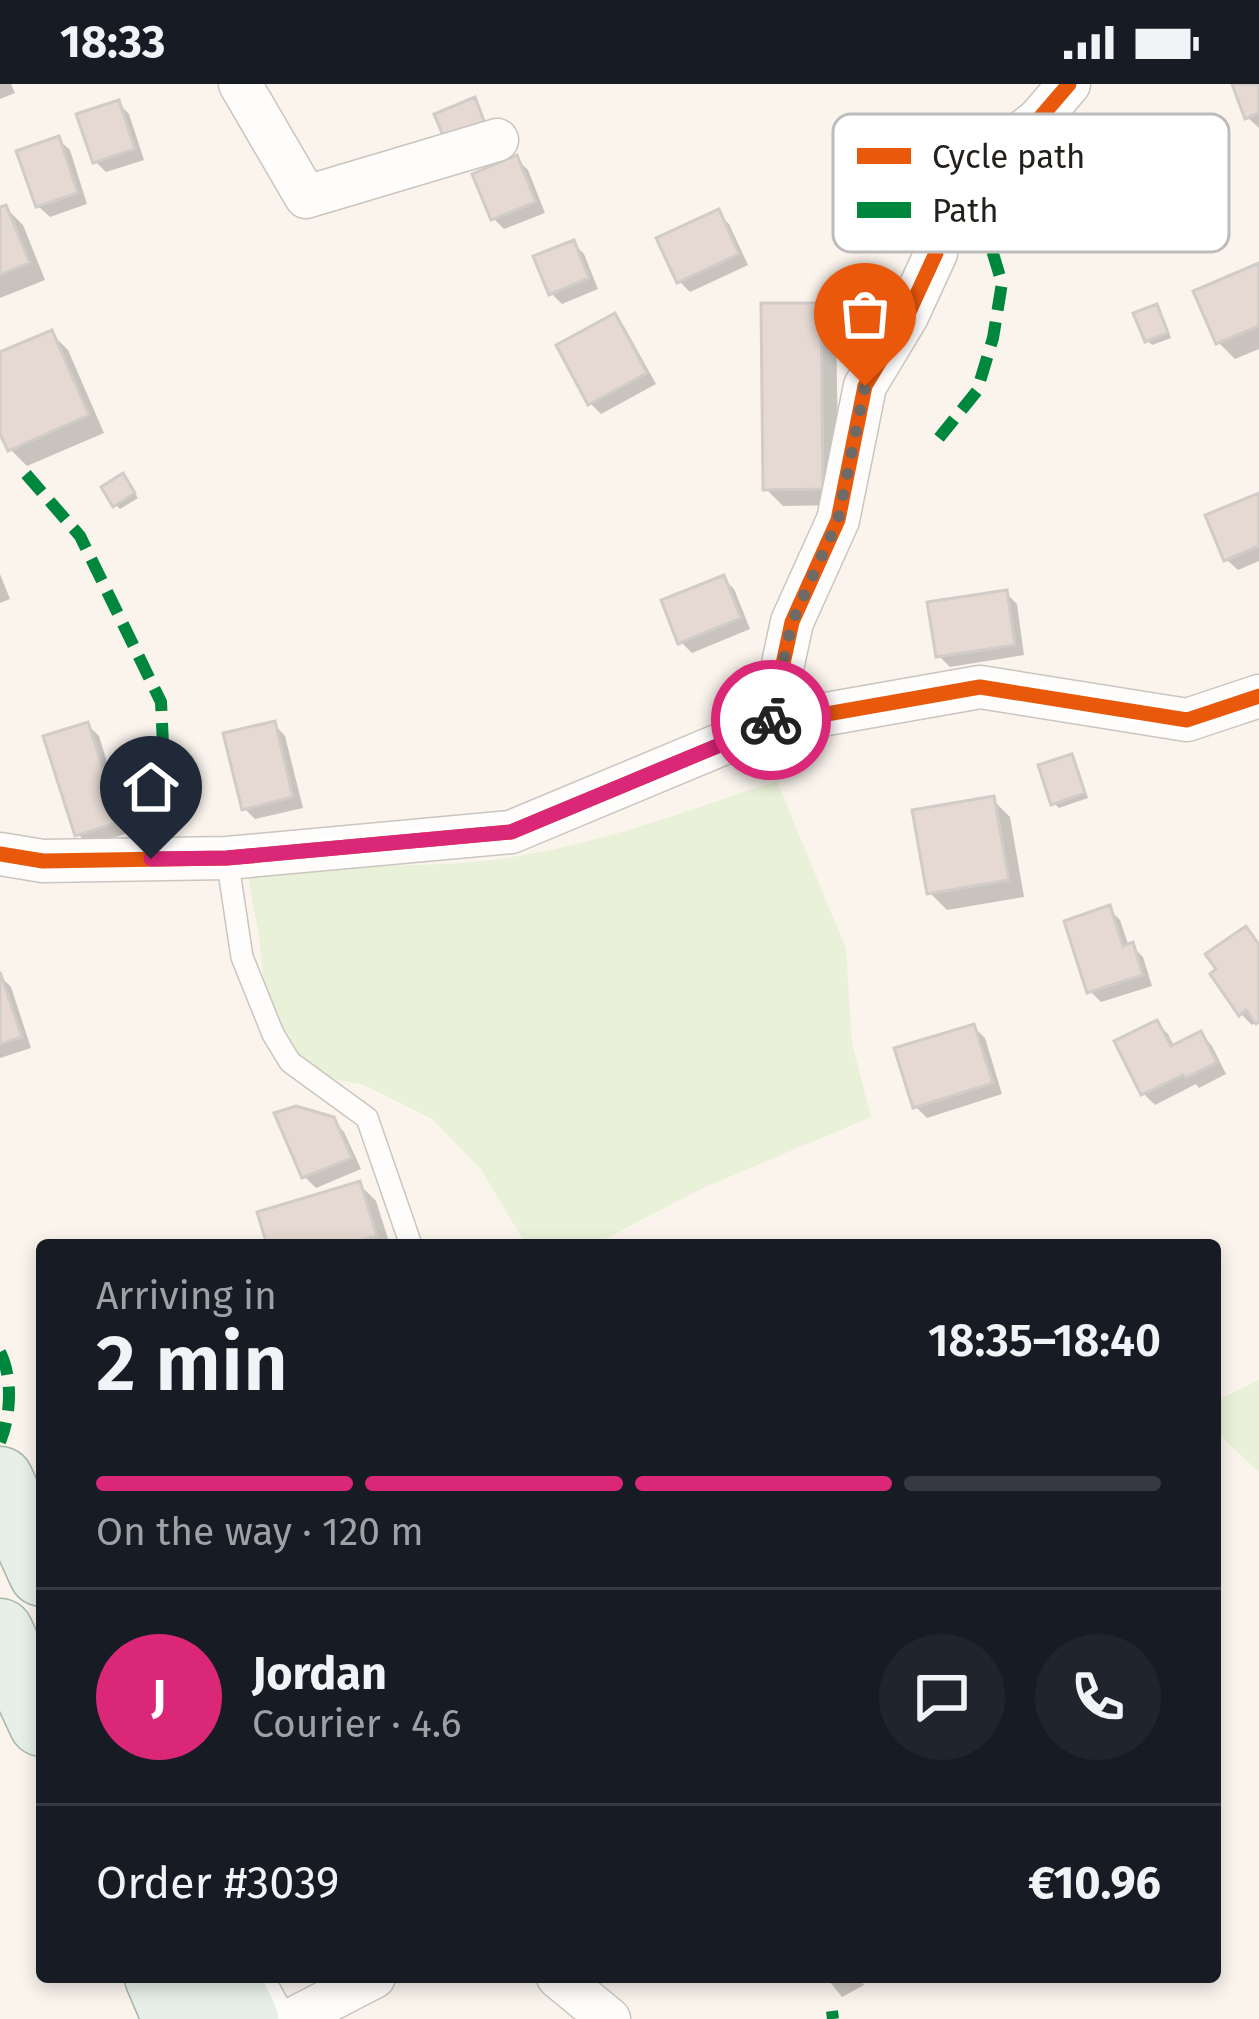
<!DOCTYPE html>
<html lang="en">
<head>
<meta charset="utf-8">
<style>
  body { margin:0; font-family:"Fira Sans",sans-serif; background:#20242c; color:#f1f3f6; height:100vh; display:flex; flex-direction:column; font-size:45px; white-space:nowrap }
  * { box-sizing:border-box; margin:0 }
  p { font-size:39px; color:#9ea1a6 }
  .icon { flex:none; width:66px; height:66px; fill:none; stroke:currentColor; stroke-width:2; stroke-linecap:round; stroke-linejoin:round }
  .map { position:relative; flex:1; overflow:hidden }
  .sheet { position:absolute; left:36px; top:1155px; width:1185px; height:744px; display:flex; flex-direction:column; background:#171b24; border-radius:12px; box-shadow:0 6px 18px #0003 }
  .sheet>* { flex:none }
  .pin { position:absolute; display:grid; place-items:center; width:102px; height:102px; color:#fff; margin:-123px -51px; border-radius:50% 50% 50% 0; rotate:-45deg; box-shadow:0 0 12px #0007 }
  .pin .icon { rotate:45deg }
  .courier { position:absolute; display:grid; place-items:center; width:120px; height:120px; margin:-60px; border:9px solid #db2777; border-radius:50%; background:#fff; color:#222; box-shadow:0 3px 15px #0007 }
  .overview em { font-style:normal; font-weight:600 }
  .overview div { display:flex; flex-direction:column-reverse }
  .overview { display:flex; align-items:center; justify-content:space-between; height:204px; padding:0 60px }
  h1 { font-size:78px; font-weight:600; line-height:90px }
  .bar { display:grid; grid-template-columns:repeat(4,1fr); gap:18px 12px; align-content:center; height:144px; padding:0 60px }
  .bar i { height:15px; border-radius:9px; background:#363941 }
  .bar .on { background:#db2777 }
  .bar p { grid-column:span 4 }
  .line { display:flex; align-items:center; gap:30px; padding:0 60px; border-top:3px solid #363941 }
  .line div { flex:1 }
  .round { display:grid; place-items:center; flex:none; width:126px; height:126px; border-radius:63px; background:#20242c }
  .status { display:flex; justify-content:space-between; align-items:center; height:84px; padding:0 60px; background:#171b24; direction:ltr }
  .status svg { height:33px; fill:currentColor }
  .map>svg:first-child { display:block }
  .green { fill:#eaf1d9 }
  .shadow { fill:#0003 }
  .building { fill:#e5d9d2; stroke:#d1ccc7; stroke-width:3 }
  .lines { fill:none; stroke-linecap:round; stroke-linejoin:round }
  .service-casing { stroke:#cac5bf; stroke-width:24 }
  .minor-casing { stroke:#cac5bf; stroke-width:45 }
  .primary-casing { stroke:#a6b6a8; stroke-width:69 }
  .service { stroke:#fefdfc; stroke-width:21 }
  .minor { stroke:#fefdfc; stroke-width:42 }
  .primary { stroke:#e6efe8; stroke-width:66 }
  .quiet { stroke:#00873e; stroke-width:12; stroke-dasharray:24 12; stroke-linecap:butt }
  .cycleway-casing { stroke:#fff; stroke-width:22 }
  .cycleway { stroke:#e8590c; stroke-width:15 }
  .done { stroke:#6f6a65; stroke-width:12; stroke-dasharray:0 21.6 }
  .route { stroke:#db2777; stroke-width:15 }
  .key { fill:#fff; stroke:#bdbcbb; stroke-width:3 }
  .key-label { font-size:33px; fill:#24201c }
</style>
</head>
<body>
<div class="status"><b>18:33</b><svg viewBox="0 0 49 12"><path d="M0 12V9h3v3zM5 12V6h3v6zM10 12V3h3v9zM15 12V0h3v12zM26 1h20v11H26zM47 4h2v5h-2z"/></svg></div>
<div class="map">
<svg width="1259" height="1935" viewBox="0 0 1259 1935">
  <rect width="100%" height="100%" fill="#faf4ed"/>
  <path class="green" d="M777,697l69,168 6,94 19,74 -168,71 -110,57h-67l-45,-76 -49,-50 -68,-34 -42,-8 -24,-16 -32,-56 -7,-69 -13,-70 16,-4c76,2 155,7 230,-2 98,-12 192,-48 285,-79z
    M1259,1296v92l-44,-41v-30z"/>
  <path class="shadow" d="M0,0h11l4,9 -15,6z
    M1235,0h24v44l-12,-11z
    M118,19l11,11 15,46 -38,12 -11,-11z
    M58,55l12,11 17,54 -37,13 -12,-11z
    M517,75l11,11 17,43 -41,16 -11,-11z
    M6,124l17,17 22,55 -45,18v-87z
    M718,129l11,11 19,41 -58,27 -11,-11z
    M573,159l11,11 14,35 -36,15 -11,-11z
    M1259,182v83l-24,10 -17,-17z
    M819,222l17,17 3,182 -56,1 -17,-17z
    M1156,224l5,4 10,26 -19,7 -4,-4z
    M614,233l11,11 31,56 -55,30 -11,-11z
    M51,249l17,17 36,83 -77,33 -17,-17 -10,-23v-71z
    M127,398l11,16 -18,11 -4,-4z
    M1259,412v65l-21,9 -12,-11z
    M0,490l10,25 -10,4z
    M723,494l11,11 16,40 -58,24 -11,-11z
    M1006,509l11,11 7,51 -74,12 -11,-11z
    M274,640l11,12 18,72 -48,11 -11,-11z
    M88,641l11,11 30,97 -40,12 -11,-11z
    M1071,673l5,5 12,36 -29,10 -5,-5z
    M993,716l17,17 14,80 -77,13 -17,-17z
    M1109,825l11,11 9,27 3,-1 11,11 9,29 -51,16 -11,-11z
    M1246,846l13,14v79l-2,-2 -5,4 -11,-11z
    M0,892l11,11 20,61 -31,10z
    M1157,939l11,11 7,14 26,-14 11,12 14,28 -27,14 -3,-4 -41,21 -11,-11z
    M974,943l11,11 17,56 -75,24 -11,-11z
    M333,1036l11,12 17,37 -45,19 -11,-11z
    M359,1100l17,17 14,44h-120z
    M826,1893h33l5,8 -22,12z"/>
  <path class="building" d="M1232,0h27v29l-14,6z
    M475,13l12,32 -40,16 -13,-31z
    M119,16l16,49 -42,14 -17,-49z
    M59,52l19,57 -42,14 -20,-56z
    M517,71l19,47 -45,18 -19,-46z
    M6,121l24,58 -30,12v-68z
    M719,125l20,45 -62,29 -21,-45z
    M574,156l15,38 -40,17 -16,-39z
    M1259,179v63l-43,18 -23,-53z
    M761,219h60l2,186 -60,1z
    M1157,220l11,29 -23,9 -12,-29z
    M615,229l32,60 -59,32 -32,-60z
    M52,246l37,85 -81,36 -8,-17v-82z
    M123,389l12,20 -22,14 -12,-20z
    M1259,409v53l-35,15 -19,-46z
    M724,491l17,43 -63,26 -17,-44z
    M1007,506l8,55 -79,12 -9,-55z
    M275,637l18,76 -51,13 -19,-77z
    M88,638l32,100 -45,14 -32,-100z
    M1072,670l13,39 -34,12 -13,-40z
    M994,712l15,84 -82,14 -15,-84z
    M1110,821l13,41 10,-4 10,33 -56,18 -23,-72z
    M1246,842l13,19v77l-3,2 -10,-14 -7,6 -29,-42 6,-5 -11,-15z
    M0,888l22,65 -22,7z
    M1157,936l14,26 30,-15 16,31 -31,16 -3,-3 -42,20 -27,-54z
    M974,940l19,59 -80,25 -19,-60z
    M296,1022l38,11 18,41 -50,20 -28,-65z
    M360,1097l17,55 -30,9h-80l-10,-33z"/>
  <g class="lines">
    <g class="service-casing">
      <path id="service" d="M227,774l15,99 31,77 17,28 77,56 44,127
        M263,1893l23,42"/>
    </g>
    <g class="minor-casing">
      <path id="minor" d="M240,0l66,113 191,-57
        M770,640l22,-102 46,-102 27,-134 42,-70 29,-63 11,-60 92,-74 30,-35
        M0,770l43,7 184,-3 284,-26 259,-108 210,-37 207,33 72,-24
        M558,1893l51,42
        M293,1935l81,-42"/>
    </g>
    <g class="primary-casing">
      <path id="primary" d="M0,1396l42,93
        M0,1548l42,91
        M158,1893l18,42
        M225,1893l20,42"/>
    </g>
    <use href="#service" class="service"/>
    <use href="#minor" class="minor"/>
    <use href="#primary" class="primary"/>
    <path class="quiet" d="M939,354l38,-47 16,-53 9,-55 -33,-108
      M26,390l54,62 81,166 4,85 -14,72
      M0,1268c13,26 11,64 0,90
      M832,1927l1,8"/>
    <g class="cycleway-casing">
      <path id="cycleway" d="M770,640l22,-102 46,-102 27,-134 42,-70 29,-63 11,-60 92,-74 30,-35
        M0,770l43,7 184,-3 284,-26 259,-108 210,-37 207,33 72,-24"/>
    </g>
    <use href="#cycleway" class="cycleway"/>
  </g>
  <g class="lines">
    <path class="done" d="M771,636l21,-98 46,-102 27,-134"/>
    <path class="route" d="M151,775l76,-1 284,-26 259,-108 1,-4"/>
  </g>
  <rect x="833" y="30" width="396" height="138" rx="18" class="key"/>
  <rect x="857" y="64" width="54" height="16" fill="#e8590c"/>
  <rect x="857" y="118" width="54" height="16" fill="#00873e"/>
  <g class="key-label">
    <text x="932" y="84">Cycle path</text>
    <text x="932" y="138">Path</text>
  </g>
</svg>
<div class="pin" style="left:865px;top:302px;background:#ea580c"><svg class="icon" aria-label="bag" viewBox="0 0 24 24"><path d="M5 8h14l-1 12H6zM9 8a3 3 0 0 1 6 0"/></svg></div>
<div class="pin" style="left:151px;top:775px;background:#1f2937"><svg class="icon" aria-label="home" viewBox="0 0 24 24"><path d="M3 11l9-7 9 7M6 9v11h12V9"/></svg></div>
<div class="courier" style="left:771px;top:636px"><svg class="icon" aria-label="bike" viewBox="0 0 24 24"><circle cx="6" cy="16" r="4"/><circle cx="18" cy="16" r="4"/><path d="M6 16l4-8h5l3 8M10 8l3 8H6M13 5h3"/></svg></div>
<section class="sheet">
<div class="overview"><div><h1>2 min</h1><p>Arriving in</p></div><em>18:35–18:40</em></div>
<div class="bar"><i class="on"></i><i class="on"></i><i class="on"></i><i></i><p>On the way · 120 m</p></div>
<div class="line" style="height:216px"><b class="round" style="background:#db2777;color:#fff">J</b><div><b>Jordan</b><p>Courier · 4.6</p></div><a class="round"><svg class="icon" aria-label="chat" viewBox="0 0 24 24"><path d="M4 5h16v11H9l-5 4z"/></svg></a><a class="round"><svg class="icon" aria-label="phone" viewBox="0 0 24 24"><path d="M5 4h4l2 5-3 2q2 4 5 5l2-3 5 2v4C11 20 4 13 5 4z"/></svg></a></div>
<div class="line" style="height:156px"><div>Order #3039</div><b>€10.96</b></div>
</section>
</div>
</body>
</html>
